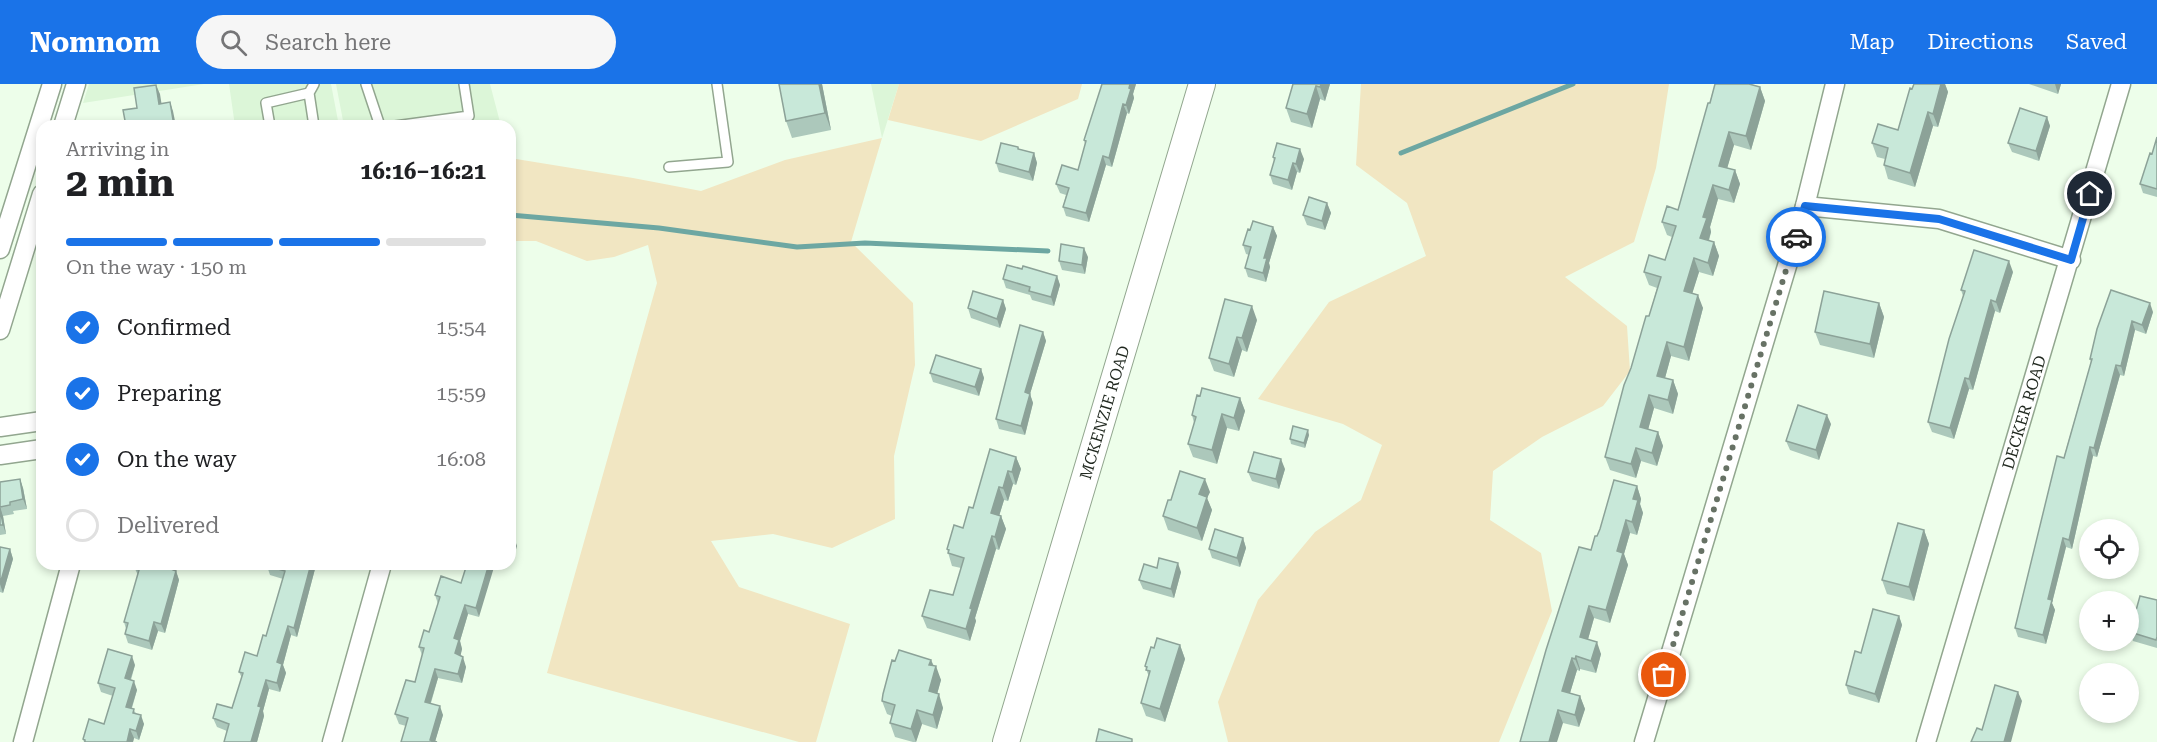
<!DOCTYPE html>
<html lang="en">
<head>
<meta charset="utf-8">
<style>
  body { margin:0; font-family:"Roboto Serif",serif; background:#f6f6f6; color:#202124; height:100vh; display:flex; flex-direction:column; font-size:22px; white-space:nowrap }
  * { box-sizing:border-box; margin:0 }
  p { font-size:20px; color:#757577 }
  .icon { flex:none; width:33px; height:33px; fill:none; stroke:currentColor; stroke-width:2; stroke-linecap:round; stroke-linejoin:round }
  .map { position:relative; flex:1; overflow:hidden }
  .details { position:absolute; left:36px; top:36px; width:480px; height:450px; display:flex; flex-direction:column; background:#fff; border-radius:18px; box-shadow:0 3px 9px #0003 }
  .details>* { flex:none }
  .controls { position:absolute; left:2079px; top:435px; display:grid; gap:12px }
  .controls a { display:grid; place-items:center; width:60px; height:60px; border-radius:50%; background:#fff; box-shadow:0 3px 9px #0003; font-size:30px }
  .pin { position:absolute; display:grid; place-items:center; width:51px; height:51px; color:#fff; margin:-26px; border:3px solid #fff; border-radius:50%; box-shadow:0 2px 6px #0007 }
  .courier { position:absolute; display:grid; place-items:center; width:60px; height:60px; margin:-30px; border:4px solid #1a73e8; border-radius:50%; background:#fff; color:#222; box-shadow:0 2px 8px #0007 }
  .summary em { font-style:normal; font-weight:700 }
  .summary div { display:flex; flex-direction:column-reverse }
  .summary { display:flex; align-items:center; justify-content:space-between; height:102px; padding:0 30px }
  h1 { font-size:39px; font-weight:700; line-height:45px }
  .bar { display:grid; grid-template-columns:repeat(4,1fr); gap:9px 6px; align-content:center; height:72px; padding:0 30px }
  .bar i { height:8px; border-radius:4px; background:#e0e0e0 }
  .bar .active { background:#1a73e8 }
  .bar p { grid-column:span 4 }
  ol { padding:0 30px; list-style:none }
  li { display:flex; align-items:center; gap:18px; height:66px }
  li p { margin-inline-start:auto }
  li .icon { padding:6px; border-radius:50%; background:#1a73e8; color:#fff; stroke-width:4 }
  li:last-child { color:#757577 }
  li i { width:33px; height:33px; border:3px solid #e0e0e0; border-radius:50% }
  header { display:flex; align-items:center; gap:36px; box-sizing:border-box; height:84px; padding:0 30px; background:#1a73e8; color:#fff }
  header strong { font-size:28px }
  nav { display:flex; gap:33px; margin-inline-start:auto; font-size:21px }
  .search { width:420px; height:54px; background:#f6f6f6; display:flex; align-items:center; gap:15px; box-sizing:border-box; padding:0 21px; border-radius:33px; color:#757577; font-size:22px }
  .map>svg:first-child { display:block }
  .built { fill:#dcf6d8 }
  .green { fill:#f1e6c2 }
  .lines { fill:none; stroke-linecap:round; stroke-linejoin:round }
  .stream { stroke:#6da7a2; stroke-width:5 }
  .lane-casing { stroke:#92a68f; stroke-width:12 }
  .street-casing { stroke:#92a68f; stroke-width:21 }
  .secondary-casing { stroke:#92a68f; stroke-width:28 }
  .lane { stroke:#fff; stroke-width:9 }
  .street { stroke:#fff; stroke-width:18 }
  .secondary { stroke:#fff; stroke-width:26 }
  .wall { fill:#acc8bb }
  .shaded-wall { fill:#8ca298 }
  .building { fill:#c8e8d9; stroke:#8ca298; stroke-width:1.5 }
  .done { stroke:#677265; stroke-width:6; stroke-dasharray:0 10.8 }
  .route { stroke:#1a73e8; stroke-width:8 }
  .labels { text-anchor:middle; stroke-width:5; stroke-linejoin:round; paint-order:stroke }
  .street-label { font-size:16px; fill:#1f271e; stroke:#edfeea }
</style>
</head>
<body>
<header>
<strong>Nomnom</strong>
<div class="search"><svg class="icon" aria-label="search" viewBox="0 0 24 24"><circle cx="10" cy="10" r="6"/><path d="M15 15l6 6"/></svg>Search here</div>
<nav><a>Map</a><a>Directions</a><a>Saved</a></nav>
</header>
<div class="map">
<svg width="2157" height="658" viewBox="0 0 2157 658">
  <rect width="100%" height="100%" fill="#edfeea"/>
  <path class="built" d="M89,0h115l-121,19z
    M229,0h102l8,42h-104z
    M336,0h154l11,42h-157z
    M871,0h28l-17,54z"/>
  <path class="green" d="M899,0h183l-4,15 -97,42 -93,-21z
    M1361,0h308l-13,84 -22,74 -69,35 62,49 3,45 -27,35 -61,31 -49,34 -3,49 51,33 11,58 -53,131h-271l-10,-40 40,-102 57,-68 46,-32 21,-55 -39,-21 -85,-25 71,-97 97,-46 -19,-53 -51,-38z
    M882,54l-31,104 62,61 2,62 -21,91 1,63 -63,29 -59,-14 -62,7 28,46 111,37 -34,118h-17l-252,-69 110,-390 -9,-38 -34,12 -27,4 -51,-20h-26v-83l123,20 68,13 84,-31z"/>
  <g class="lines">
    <path class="stream" d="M1401,69l172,-69
      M510,131l149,13 138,19 68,-4 183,8"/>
    <g class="lane-casing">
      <path id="lane" d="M366,0l14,42
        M270,42l-4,-23 43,-10
        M314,42l-5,-33 5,-9
        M395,42l74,-10 -5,-32
        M669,83l59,-5 -11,-78"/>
    </g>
    <g class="street-casing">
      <g id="street">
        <path d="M63,42l13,-42"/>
        <path d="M1805,122l134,13 132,41"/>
        <path d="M0,165l52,-165"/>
        <path d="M0,246l42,-136"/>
        <path d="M0,343l42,-6"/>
        <path d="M0,371l42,-6"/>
        <path d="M23,658l48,-178"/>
        <path d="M332,658l50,-178"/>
        <path d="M1644,658l161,-536 30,-122"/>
        <path id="s1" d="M1926,658l195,-658"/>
      </g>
    </g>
    <g class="secondary-casing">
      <g id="secondary">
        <path id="s2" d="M1006,658l196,-658"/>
      </g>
    </g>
    <use href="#lane" class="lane"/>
    <use href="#street" class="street"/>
    <use href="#secondary" class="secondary"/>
  </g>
  <path class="wall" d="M822,0l9,46 -39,8 -6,-17z
    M1102,0h34l-3,10 1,4 -5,16 -2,-1 -15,54 -6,-2 -17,57 -23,-6 -3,-9 3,-12 -6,-2 -4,-9 22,-14 7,-26 -1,-4z
    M1293,0h37l-5,17 -5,-2 -8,29 -21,-6 -5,-14z
    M1715,0h36l9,3 5,14 -14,49 -17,-5 -7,23 8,2 5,14 -6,19 -16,-4 -8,28 1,5 -2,9 5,1 5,14 -6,20 -14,-4 -7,21 11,15 -14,53 -18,-5 -6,22 8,2 5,14 -5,20 -19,-6 -6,21 10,3 5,14 -6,20 -16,-5 -5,17 -26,-8 -5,-13 26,-89 18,-52 8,-28 -8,-3 -5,-13 21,-12 7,-23 -5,-2 -5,-13 16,-12z
    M1914,0h31l3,8 -10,35 -5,-1 -18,61 -27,-8 -4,-14 1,-6 -8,-2 -5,-14 26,-13z
    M2029,0h32l-3,10z
    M2047,33l3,9 -11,35 -27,-9 -4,-9z
    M2157,53v60l-14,-4 -3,-9 12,-30z
    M1018,63l1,2 15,4 3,10 -4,18 -34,-9 -3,-9z
    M1273,73l31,2 -4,14 -3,-1 -5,18 -19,-6 -3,-9 4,-14z
    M1327,119l4,10 -6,17 -18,-5 -4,-10z
    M1273,143l4,9 -8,27 1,4 -4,15 -18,-5 -3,-9 4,-13 -3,-1 -3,-9 7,-15z
    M1088,173l-3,17 -23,-4 -3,-9z
    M2013,188l-13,41 -5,-2 -22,79 -4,-1 -15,50 -22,-7 -4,-10 35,-126 -2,-6z
    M1057,192l3,9 -6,21 -22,-6 -2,-5 -24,-7 -3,-9z
    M1003,216l3,9 -6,19 -29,-10 -3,-10z
    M1879,219l5,14 -10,41 -54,-13 -5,-13z
    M2153,228l-7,22 -11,-4 -11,46 -4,-1 -23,82 -4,-1 -21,93 -6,-2 -14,56 3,7 -9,34 -28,-7 -3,-9 76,-266 -1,-3 7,-30z
    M1257,236l-10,32 -5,-2 -8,27 -20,-6 -5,-13z
    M1043,248l3,9 -16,53 3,9 -8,32 -26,-6 -3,-10z
    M981,285l3,9 -5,18 -46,-14 -3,-9z
    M510,288l3,8 -3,2z
    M1240,314l5,13 -6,20 -12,-3 -10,36 -24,-7 -5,-13 6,-21 -2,-8z
    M1831,340l-12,36 -29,-10 -4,-9z
    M1309,351l-4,13 -14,-4 -1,-5z
    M1016,373l5,12 -5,16 -3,-1 -5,17 -4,-1 -5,16h2l5,13 -7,21 -3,-1 -21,69 1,3 -6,20 -43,-13 -5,-12 31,-21 8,-27 -9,-2 -5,-17 16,-21 10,-20z
    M1285,385l-6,20 -27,-8 -4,-9z
    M20,395l3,9 4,21 -14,2 1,3 -11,2 3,18 -6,1v-53z
    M1637,402l4,13 -1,5 3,9 -6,22 -7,-2 -6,21 4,11 -18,58 -16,-5 -6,21 13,15 -5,19 -16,-4v2l-3,-1 -7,23 10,3 5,13 -6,18 -16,-4 -43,19 71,-192 6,-14z
    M1210,408l-3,6 5,12 -10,31 -34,-11 -5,-14 8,-16z
    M1924,446l5,14 -15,57 -27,-7 -5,-14z
    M1243,454l3,10 -6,19 -28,-9 -3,-9z
    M0,463l10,2 3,10 -10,34 -3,-1z
    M267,480h47l1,5 -18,68 -6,-2 -8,30 3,8 -6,19 -11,-3 -6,22 1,5 -7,26h-33l3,-11 -10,-4 -4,-9 19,-10 10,-30 -3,-6 18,-16 9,-20 17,-57 -13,-4 -3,-9z
    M467,480l12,53 -11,-3 -8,27 2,8 -2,7 6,11 -4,16 -24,-5 -7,25 12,12 -8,26 -29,-15 -7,-2 -4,-10 20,-32 7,-27 -3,-8 10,-15 9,-28 -3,-9 26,-12z
    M1157,484l24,4 -7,26 -31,-9 -4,-9z
    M135,485l41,2 3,9 -14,53 -7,-2 -6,19 -24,-7 -3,-9 1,-5 -2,-7 14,-47z
    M2157,516v48l-24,-7 -3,-9z
    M1899,532l3,9 -23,78 -30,-9 -3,-9 15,-32z
    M1180,561l5,14 -20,63 -19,-6 -5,-13 8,-26 -4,-11z
    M931,576l10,20 -4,14 6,14 -6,21 -15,-5 -6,18h-3l-18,-5 -5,-14 2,-7 -5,-2 -5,-13 13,-40z
    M135,581l-4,15 6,10 -5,18 12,16 -5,16 -5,-2 -1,4h-49l-1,-3 21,-15 9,-28 -12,-4 -3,-9z"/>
  <path class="shaded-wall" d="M819,0h3l9,46 -6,-17z
    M1130,0h6l-3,10 1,4 -5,16 -3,-9z
    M1321,0h9l-5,17 -5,-14z
    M1941,0h4l3,8 -10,35 -5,-13z
    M2055,0h6l-3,10z
    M156,1l4,9 3,19 -4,-9z
    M1316,2l4,13 -8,29 -5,-14z
    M1760,3l5,14 -14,49 -5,-14z
    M170,18l3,9 3,15h-2z
    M1123,20l4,9 -15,54 -3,-9z
    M1928,28l5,14 -18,61 -5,-14z
    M2047,33l3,9 -11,35 -3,-10z
    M1729,48l5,13 -10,34 -5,-13z
    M1300,65l4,10 -4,14 -4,-9z
    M1034,69l3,10 -4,18 -4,-9z
    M1103,72l3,9 -17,57 -3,-9z
    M1293,79l4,9 -5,18 -4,-10z
    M1735,86l5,14 -6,19 -5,-13z
    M1713,101l5,14 -8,28 1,5 -6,20 -5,-14 3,-21z
    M1327,119l4,10 -6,17 -3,-9z
    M1273,143l4,9 -8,27 1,4 -4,15 -3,-9 1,-15z
    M1714,158l5,14 -6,20 -5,-13z
    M1084,164l4,9 -3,17 -3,-9z
    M1694,174l5,14 -10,32 -5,-13z
    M2009,177l4,11 -13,41 -4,-11z
    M1057,192l3,9 -6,21 -3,-9z
    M1698,211l5,13 -14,53 -5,-14z
    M1003,216l3,9 -6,19 -3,-9z
    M1991,216l4,11 -22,79 -4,-11z
    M1879,219l5,14 -10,41 -4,-14z
    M2150,219l3,9 -7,22 -4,-9z
    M1252,222l5,14 -10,32 -5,-14z
    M2132,237l3,9 -11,46 -3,-10z
    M1043,248l3,9 -16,53 3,9 -8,32 -4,-9 4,-34z
    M1237,253l5,13 -8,27 -5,-13z
    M1667,258l4,14 -9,33 -5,-13z
    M2116,281l4,10 -23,82 -3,-9z
    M981,285l3,9 -5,18 -4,-9z
    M1965,294l4,11 -15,50 -4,-11z
    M1673,296l5,14 -5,20 -5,-14z
    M1649,311l5,13 -9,33 -5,-14z
    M1240,314l5,13 -6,20 -5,-13z
    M1222,330l5,14 -10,36 -5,-14z
    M1827,331l4,9 -12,36 -3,-10z
    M1308,346l1,5 -4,13 -1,-5z
    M1658,348l5,14 -6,20 -5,-13z
    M2090,363l3,9 -21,93 -3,-9z
    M1636,364l5,13 -5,17 -5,-14z
    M1016,373l5,12 -5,16 -4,-13z
    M1281,375l4,10 -6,20 -3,-10z
    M1008,387l5,13 -5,17 -5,-13z
    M20,395l3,9 4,21 -4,-10z
    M511,395l3,10 -4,13v-21z
    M1205,395l5,13 -3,6 5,12 -10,31 -5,-13 2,-34z
    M1637,402l4,13 -1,5 3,9 -6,22 -5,-13 1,-23z
    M999,403l5,13 -8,26 -5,-13z
    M0,424l3,8 3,18 -3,-9z
    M1001,432l5,13 -7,21 -4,-13z
    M1626,436l4,13 -6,21 4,11 -18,58 -4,-13 11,-59z
    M1924,446l5,14 -15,57 -5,-14z
    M992,452l4,13 -21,69 1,3 -6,20 -4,-12 4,-21z
    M514,453l3,9 -4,14 -3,-8v-4z
    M1243,454l3,10 -6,19 -3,-9z
    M2063,454l3,9 -14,56 3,7 -9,34 -3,-9 5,-36z
    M10,465l3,10 -10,34 -3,-9z
    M1178,479l3,9 -7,26 -3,-9z
    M172,480h6l-2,7 3,9 -14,53 -4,-9z
    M311,480h3l1,5 -18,68 -3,-9z
    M489,480h6l-16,53 -3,-9z
    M465,521l3,9 -8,27 2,8 -3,14 -4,-10 -1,-15z
    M1589,522l5,12 -9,32 -5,-13z
    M1899,532l3,9 -23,78 -4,-9z
    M154,538l4,9 -6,19 -3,-9z
    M288,542l3,9 -8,30 3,8 -6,19 -3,-9v-21z
    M1597,558l4,12 -5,19 -5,-12z
    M1180,561l5,14 -20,63 -5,-13z
    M132,572l3,9 -7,22 -3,-9z
    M1576,572l4,13v2l-5,-12z
    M463,573l3,10 -4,16 -4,-9z
    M1572,574l5,12 -10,33 -5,-12z
    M931,576l4,10 1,-4 5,14 -7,25 -5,-14v-26z
    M435,585l3,9 -10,33 -3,-9z
    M266,596l3,9 -6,22 1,5 -7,26h-6l7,-36z
    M134,597l3,9 -8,26 -3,-9z
    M2018,608l4,9 -11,41h-7z
    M939,610l4,14 -6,21 -4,-14z
    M1580,612l5,13 -6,18 -4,-12z
    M440,622l3,9 -8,27 -5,-2z
    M917,626l5,14 -6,18 -5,-13z
    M1558,626l5,13 -6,19h-8z
    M141,631l3,9 -5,16 -3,-9z
    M130,645l4,9 -1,4h-6z"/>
  <path class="building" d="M779,0h40l6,29 -39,8z
    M1102,0h28l-1,4 2,1 -5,16 -3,-1 -14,54 -6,-2 -17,57 -23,-6 6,-19 -13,-4 6,-19 16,5 8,-29 -2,-1z
    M1293,0h28l-1,3 -4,-1 -9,28 -21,-6z
    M1715,0h34l11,3 -14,49 -17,-4 -10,34 16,4 -6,20 -16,-5 -10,32 4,1 -7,20 14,4 -6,21 -14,-5 -10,33 14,4 -14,52 -17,-5 -10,34 16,4 -5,20 -19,-5 -9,32 18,5 -6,21 -16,-5 -5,16 -26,-7 19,-72 7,-17 15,-52h3l12,-39 -17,-5 5,-17 16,5 11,-34 -14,-4 5,-16 11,4 30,-107h2z
    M1914,0h27l-8,30 -5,-2 -18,61 -26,-8 4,-17 -16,-5 6,-19 20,6 12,-42 2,1z
    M156,1l3,19 11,-2 4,24h-48l-3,-16 14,-2 -3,-20z
    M2020,24l27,9 -11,34 -28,-8z
    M2157,53v52l-17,-5 10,-31 2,1z
    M1001,59l17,4v2l16,4 -5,19 -33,-9z
    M1277,59l23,6 -4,15 -3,-1 -5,17 -18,-5 5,-17 -2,-1z
    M1309,113l18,6 -5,18 -19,-6z
    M1253,137l20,6 -9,31h3l-4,15 -18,-5 6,-21 -8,-2 5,-16 2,1z
    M1061,160l23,4 -2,17 -23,-4z
    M1974,166l35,11 -13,41 -5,-2 -22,79 -4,-1 -15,50 -22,-6 21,-83 16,-48 -4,-1z
    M1007,181l15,4 1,-3 34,10 -6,21 -22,-6 1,-4 -27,-8z
    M2111,206l39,13 -8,22 -10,-4 -11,45 -5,-1 -22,83 -4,-1 -21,93 -6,-2 -15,61 4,1 -9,35 -28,-7 42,-172 7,2 28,-99h-2l7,-30z
    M973,207l30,9 -6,19 -29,-11z
    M1824,207l55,12 -9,41 -55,-12z
    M1225,215l27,7 -10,32 -5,-1 -8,27 -20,-6z
    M1020,241l23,7 -18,60 5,2 -9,32 -25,-7z
    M936,271l45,14 -6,18 -45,-14z
    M1202,304l38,10 -6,20 -12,-4 -10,36 -24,-6 8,-27 -4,-2 5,-20 3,1z
    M1798,321l29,10 -11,35 -30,-9z
    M1293,342l15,4 -4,13 -14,-4z
    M990,365l26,8 -4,15 -4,-1 -5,17 -4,-1 -8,26 10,3 -6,21 -3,-1 -22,72 2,1 -6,20 -44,-13 8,-26 23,5 11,-37 -16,-5 1,-3 -2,-1 7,-24 9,3 6,-21 4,1z
    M1254,368l27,7 -5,20 -28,-7z
    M1180,387l25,8 -6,15 8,3 -10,31 -34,-12 5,-16h3z
    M20,395l3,20 -13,3v3l-10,2v-25z
    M1614,396l23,6 -4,13 5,1 -6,22 -6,-2 -9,31 6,2 -17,57 -17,-4 -9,31 17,5 -6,19 -15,-5 -1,3 -3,-1 -10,33 18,5 -5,19 -17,-5 -9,32h1h-30l26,-92 33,-103 12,3 4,-14h2l3,-7z
    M0,424l3,17h-3z
    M1898,439l26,7 -15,57 -27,-7z
    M1215,445l28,9 -6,20 -28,-9z
    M510,451l4,2 -4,11z
    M0,463l10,2 -10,35z
    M1159,474l19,5 -7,26 -32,-9 5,-16 13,4z
    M137,480h35l-1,5 5,2 -15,53 -7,-2 -5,19 -24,-7 3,-11 -4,-1 15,-52 -4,-1z
    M267,480h44l-17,64 -6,-2 -11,36 5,2 -5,19 -11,-3 -8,26 3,1 -10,35h-27l5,-18 -16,-6 4,-14 15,4 11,-35 -4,-1 6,-20 12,4 6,-21 3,1 19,-65 -18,-5z
    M467,480h22l-13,44 -11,-3 -11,33 5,2 -4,13 8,4 -5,17 -23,-5 -10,33 15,4 -10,34 7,2h-36l7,-24 -13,-4 11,-34 9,2 9,-34 -5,-1 5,-17 5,2 11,-35 -5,-2 6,-19 20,7z
    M2140,512l17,4v37l-1,3 -26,-8z
    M1873,525l26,7 -24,78 -29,-9 9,-34 6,2z
    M1157,554l23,7 -20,64 -19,-6 9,-32 -4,-1 1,-3 -2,-1 6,-19 3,1z
    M108,565l24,7 -7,22 9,3 -8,26 8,2 -1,4 8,2 -5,16 -6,-2 -3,13h-42v-2l-2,-1 6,-20 15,5 11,-36 -17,-5z
    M899,566l32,10 -2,5 7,1 -7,25 10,3 -6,21 -16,-5 -6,19 -21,-6 5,-18 -13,-4 1,-7 9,-34 3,1z
    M1995,601l23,7 -14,50h-33l6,-14 5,2z
    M1099,645l33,10v3h-36z"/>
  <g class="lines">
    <path class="done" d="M1664,591l132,-438"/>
    <path class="route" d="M1796,153l9,-31 134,13 132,41 19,-66"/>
  </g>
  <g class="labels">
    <g class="street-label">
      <text dy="6" stroke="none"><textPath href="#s2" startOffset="344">MCKENZIE ROAD</textPath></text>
      <text dy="6" stroke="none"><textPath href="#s1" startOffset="344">DECKER ROAD</textPath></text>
    </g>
  </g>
</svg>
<div class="controls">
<a><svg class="icon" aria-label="locate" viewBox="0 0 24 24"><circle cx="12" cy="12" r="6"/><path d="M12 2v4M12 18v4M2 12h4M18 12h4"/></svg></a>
<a>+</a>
<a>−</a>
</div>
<div class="pin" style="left:1664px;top:591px;background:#ea580c"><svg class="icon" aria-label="bag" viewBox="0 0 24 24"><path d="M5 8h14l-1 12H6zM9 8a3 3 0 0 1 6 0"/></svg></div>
<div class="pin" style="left:2090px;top:110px;background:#1f2937"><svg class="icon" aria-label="home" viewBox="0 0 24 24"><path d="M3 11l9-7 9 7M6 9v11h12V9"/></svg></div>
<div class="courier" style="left:1796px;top:153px"><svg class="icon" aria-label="car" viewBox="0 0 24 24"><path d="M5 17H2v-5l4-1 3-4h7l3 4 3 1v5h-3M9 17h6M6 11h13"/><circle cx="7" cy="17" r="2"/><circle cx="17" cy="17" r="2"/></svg></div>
<section class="details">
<div class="summary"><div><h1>2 min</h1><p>Arriving in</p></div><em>16:16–16:21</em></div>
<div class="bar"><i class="active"></i><i class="active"></i><i class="active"></i><i></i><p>On the way · 150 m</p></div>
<ol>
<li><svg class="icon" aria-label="check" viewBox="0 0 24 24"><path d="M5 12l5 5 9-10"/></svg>Confirmed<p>15:54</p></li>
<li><svg class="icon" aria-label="check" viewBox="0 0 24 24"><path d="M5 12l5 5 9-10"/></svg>Preparing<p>15:59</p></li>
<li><svg class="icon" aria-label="check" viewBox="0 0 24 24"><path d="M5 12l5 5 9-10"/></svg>On the way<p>16:08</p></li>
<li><i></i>Delivered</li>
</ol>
</section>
</div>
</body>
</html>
